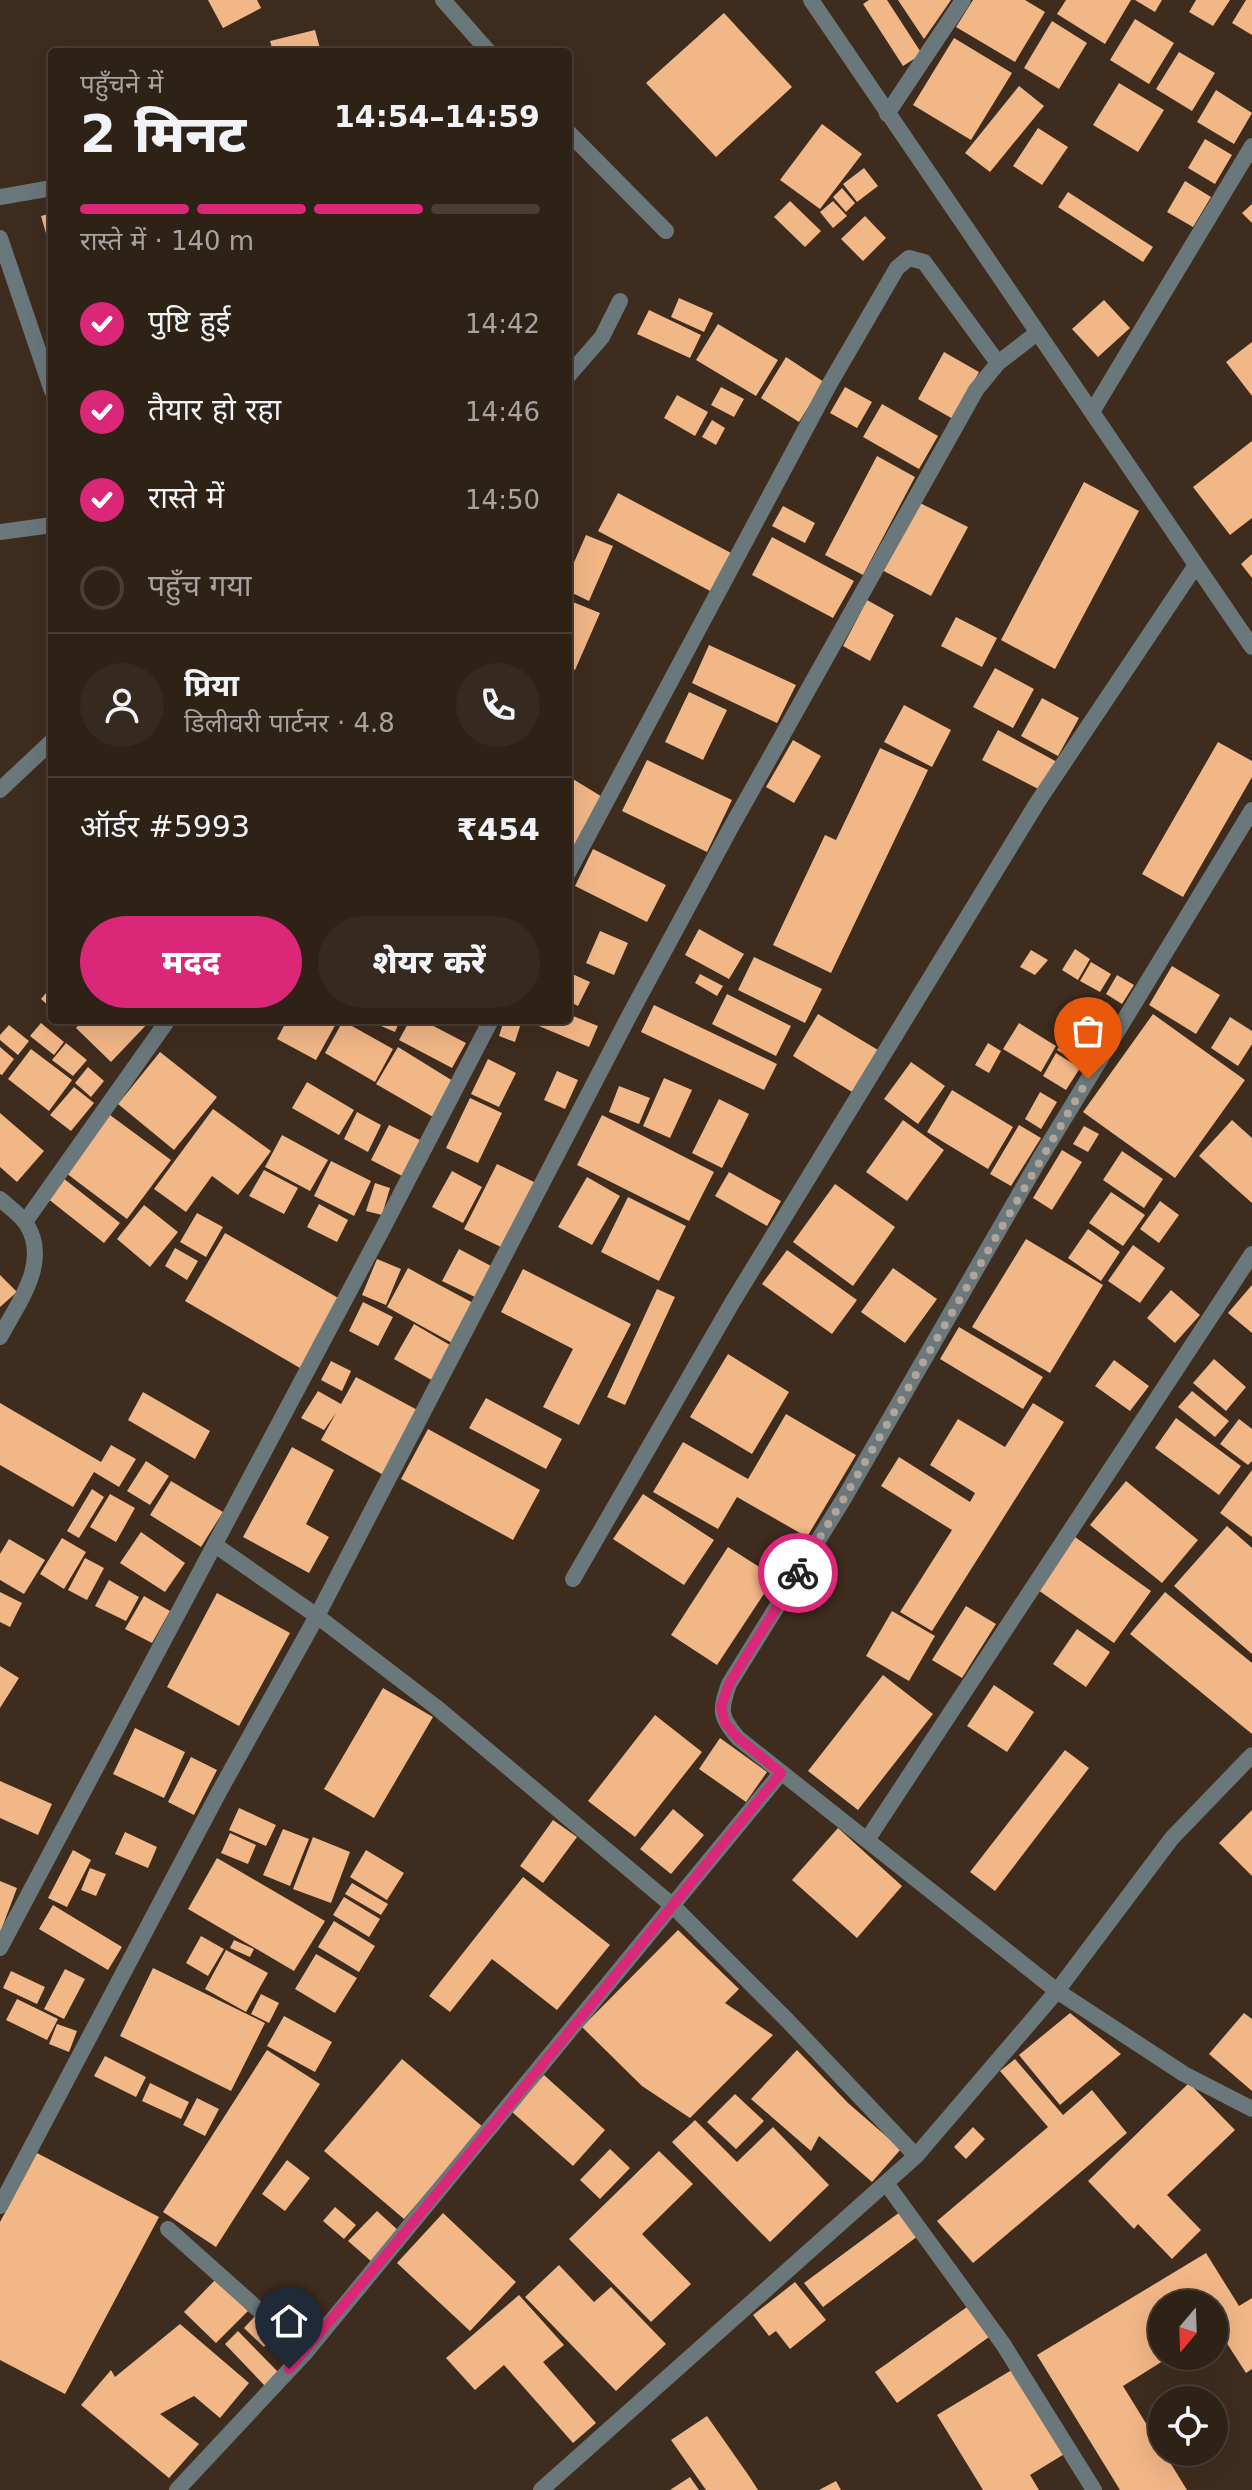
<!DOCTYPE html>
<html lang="hi">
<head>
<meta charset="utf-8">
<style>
  body { margin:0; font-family:"DejaVu Sans","Noto Sans Devanagari",sans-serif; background:#36291f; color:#f1f3f6; height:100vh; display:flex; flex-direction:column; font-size:30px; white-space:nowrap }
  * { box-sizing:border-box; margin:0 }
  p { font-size:26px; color:#a7a3a1 }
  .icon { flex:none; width:44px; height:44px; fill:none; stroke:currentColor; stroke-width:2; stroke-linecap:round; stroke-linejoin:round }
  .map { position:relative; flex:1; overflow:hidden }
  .sheet { position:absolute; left:48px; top:48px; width:524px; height:976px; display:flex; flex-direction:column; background:#2e2116; border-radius:8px; box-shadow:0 8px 32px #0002,0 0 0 2px #493e35 }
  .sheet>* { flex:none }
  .needle { width:52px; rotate:199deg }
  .buttons { position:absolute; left:1148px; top:2290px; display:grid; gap:16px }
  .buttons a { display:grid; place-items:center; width:80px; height:80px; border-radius:50%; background:#2e2116; box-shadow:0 8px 32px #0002,0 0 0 2px #493e35; font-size:40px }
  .pin { position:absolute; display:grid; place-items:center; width:68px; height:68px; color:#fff; margin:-82px -34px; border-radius:50% 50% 50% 0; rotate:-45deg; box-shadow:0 0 8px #0007 }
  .pin .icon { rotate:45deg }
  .courier { position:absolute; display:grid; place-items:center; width:80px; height:80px; margin:-40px; border:6px solid #db2777; border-radius:50%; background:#fff; color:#222; box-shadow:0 2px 10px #0007 }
  .head em { font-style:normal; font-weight:800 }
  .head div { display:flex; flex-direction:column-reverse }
  .head { display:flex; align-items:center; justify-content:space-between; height:136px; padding:0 32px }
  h1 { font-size:52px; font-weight:800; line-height:60px }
  .bar { display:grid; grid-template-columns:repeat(4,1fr); gap:12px 8px; align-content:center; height:96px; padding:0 32px }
  .bar i { height:10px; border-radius:6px; background:#493e35 }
  .bar .active { background:#db2777 }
  .bar p { grid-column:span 4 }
  .line { display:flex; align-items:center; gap:20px; padding:0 32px; border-top:2px solid #493e35 }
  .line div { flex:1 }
  .round { display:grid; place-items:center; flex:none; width:84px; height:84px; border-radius:42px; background:#36291f }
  ol { padding:0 32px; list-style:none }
  li { display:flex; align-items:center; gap:24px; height:88px }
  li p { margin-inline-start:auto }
  li .icon { padding:8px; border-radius:50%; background:#db2777; color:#fff; stroke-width:4 }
  li:last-child { color:#a7a3a1 }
  li i { width:44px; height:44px; border:4px solid #493e35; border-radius:50% }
  .cta { display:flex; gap:16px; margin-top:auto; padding:16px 32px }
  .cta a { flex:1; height:92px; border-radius:48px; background:#db2777; color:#fff; font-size:32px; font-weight:800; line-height:92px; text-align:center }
  .cta a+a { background:#36291f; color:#f1f3f6 }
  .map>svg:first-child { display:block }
  .building { fill:#f2b787 }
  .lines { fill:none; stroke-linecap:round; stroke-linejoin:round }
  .minor { stroke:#6b787b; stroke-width:16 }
  .done { stroke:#b1a499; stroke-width:8; stroke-dasharray:0 14.4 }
  .route { stroke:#db2777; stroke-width:10 }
</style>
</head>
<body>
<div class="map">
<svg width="1252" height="2490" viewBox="0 0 1252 2490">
  <rect width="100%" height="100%" fill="#3e2c1e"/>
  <path class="building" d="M208,0h49l4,8 -38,20z
    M869,0h18l35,54 -19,12 -40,-62z
    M898,0h53l-27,39z
    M973,0h52l20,12 -30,50 -59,-35z
    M1066,0h65l-26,44 -48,-30z
    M1135,0h27l-7,12z
    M1196,0h34l-17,26 -24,-14z
    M1246,0h6v35l-20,-12z
    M724,13l68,74 -76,70 -70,-74z
    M1135,19l39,24 -25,41 -39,-24z
    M1052,21l35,22 -28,46 -35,-21z
    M315,30l6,22h-48l-3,-11z
    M954,38l58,35 -41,67 -58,-35z
    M1179,52l36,21 -23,38 -36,-22z
    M1119,83l45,27 -26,42 -45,-27z
    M1019,86l25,20 -54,66 -25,-19z
    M1216,90l36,23 -18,31 -37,-22z
    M822,124l40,30 -42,55 -40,-29z
    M1038,128l30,19 -26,38 -29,-19z
    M1205,139l27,16 -17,29 -27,-16z
    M864,168l14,18 -21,16 -14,-18z
    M1185,181l26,16 -18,30 -26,-15z
    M842,188l13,15 -9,9 -13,-15z
    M1068,192l85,55 -10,15 -85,-55z
    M790,201l31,30 -16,16 -31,-30z
    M833,201l14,15 -14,12 -13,-16z
    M1252,204v19l-10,-10z
    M52,213v38h-1l-10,-35z
    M865,216l21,22 -23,23 -22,-22z
    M679,298l34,15 -9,19 -33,-15z
    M1104,300l26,28 -32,29 -26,-28z
    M649,310l52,25 -11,23 -53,-24z
    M718,324l60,36 -22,36 -60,-36z
    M1252,342v54l-26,-34z
    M944,352l35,20 -26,47 -35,-20z
    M786,357l38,25 -25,40 -38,-24z
    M721,387l23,12 -10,18 -23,-12z
    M845,387l27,15 -15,26 -27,-15z
    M677,395l31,17 -13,24 -31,-18z
    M882,404l56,32 -19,33 -56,-32z
    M712,420l13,8 -9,17 -14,-8z
    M1252,441v77l-22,17 -37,-48z
    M877,456l38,21 -52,98 -38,-20z
    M1084,482l55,29 -84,158 -54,-29z
    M618,493l115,61 -21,38 -114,-61z
    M918,502l50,25 -37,69 -49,-26z
    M783,506l32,17 -10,20 -33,-17z
    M586,535l27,11 -24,55 -21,-10v-15z
    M772,537l82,44 -21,37 -81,-43z
    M1252,554v24l-11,-14z
    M568,600l32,13 -25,57 -7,-3z
    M867,600l27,15 -24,46 -27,-15z
    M956,617l41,21 -15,29 -41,-21z
    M709,645l87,40 -19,38 -85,-40z
    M995,668l39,21 -21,39 -40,-21z
    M689,692l38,18 -24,50 -38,-18z
    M1042,698l37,20 -21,38 -37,-20z
    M904,705l47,25 -19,37 -48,-25z
    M998,730l61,33 -15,29 -62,-32z
    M793,740l28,16 -27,47 -28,-16z
    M1218,742l34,19v16l-69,120 -41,-23z
    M880,748l48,22 -97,203 -58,-28 52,-110 11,5z
    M647,760l85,40 -25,52 -85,-41z
    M568,776l36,22 -36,57z
    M593,849l73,36 -19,37 -72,-36z
    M699,929l45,25 -15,25 -44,-24z
    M600,931l28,12 -14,32 -28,-12z
    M1075,949l15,10 -12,21 -16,-10z
    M1031,950l17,10 -13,15 -15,-8z
    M754,957l68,32 -17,34 -67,-33z
    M1091,962l20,12 -11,18 -20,-11z
    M1172,966l48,29 -24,39 -47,-29z
    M568,972l22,10 -12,24 -10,-5z
    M700,974l23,12 -6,10 -22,-13z
    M1117,975l17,10 -12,19 -16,-10z
    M52,986v23l-11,-10z
    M727,994l64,32 -15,30 -64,-32z
    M654,1005l123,59 -13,26 -123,-58z
    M568,1014l30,12 -9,21 -55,-23 2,-4h32z
    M818,1014l65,39 -26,42 -64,-39z
    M1153,1014l92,66 -70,98 -92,-66z
    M1230,1017l22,14v13l-14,22 -27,-18z
    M83,1020h68l-40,42 -35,-34z
    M287,1020h51l-22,40 -39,-21z
    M367,1020h33l-5,12z
    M410,1020h12l44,23 -14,25 -53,-28z
    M504,1020h18l-7,22 -16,-6z
    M343,1021l50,28 -18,33 -50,-29z
    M41,1023l23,19 -10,13 -24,-19z
    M1019,1023l37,23 -15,26 -38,-23z
    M9,1025l20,16 -11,14 -18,-15v-5z
    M1068,1033l22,14 -10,17 -23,-14z
    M66,1043l21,17 -14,16 -21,-16z
    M988,1043l13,8 -12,22 -14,-8z
    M0,1047l14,12 -12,16 -2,-1z
    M398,1047l55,34 -20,36 -57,-33z
    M31,1049l41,31 -23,31 -41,-32z
    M160,1052l57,45 -43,53 -56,-46z
    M1056,1053l24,15 -14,22 -23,-14z
    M488,1059l28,14 -17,34 -28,-13z
    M911,1062l34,24 -27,38 -34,-25z
    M88,1067l16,14 -13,16 -16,-14z
    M557,1071l21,9 -13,29 -21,-9z
    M664,1078l28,12 -22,48 -27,-12z
    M307,1082l47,28 -15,25 -47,-27z
    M619,1086l31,12 -11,26 -30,-12z
    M74,1087l20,16 -23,28 -21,-16z
    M952,1090l61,37 -25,42 -61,-37z
    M1040,1092l17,10 -16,27 -16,-10z
    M470,1098l32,15 -24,50 -32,-15z
    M719,1099l30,15 -27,54 -30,-15z
    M213,1109l58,42 -33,44 -26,-19 -26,36 -32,-23z
    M357,1112l24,13 -13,27 -24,-13z
    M0,1113l44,38 -27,31 -17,-15z
    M110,1115l61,45 -44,59 -61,-46z
    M602,1115l112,57 -25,49 -112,-56z
    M903,1120l41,30 -37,51 -41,-29z
    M1232,1120l20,18v65l-53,-47z
    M389,1125l31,15 -18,36 -31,-16z
    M1019,1125l22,13 -30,48 -21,-12z
    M1084,1126l15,8 -11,18 -15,-8z
    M282,1135l46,25 -18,31 -45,-24z
    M1062,1150l20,12 -30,48 -19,-12z
    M1122,1151l41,28 -19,29 -41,-28z
    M331,1161l40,20 -17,35 -40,-20z
    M497,1164l41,20 -33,65 -41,-20z
    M264,1170l34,18 -14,26 -35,-18z
    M452,1171l30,16 -19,36 -31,-16z
    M729,1172l52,29 -14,25 -52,-30z
    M587,1177l33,19 -28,49 -34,-18z
    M63,1178l57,45 -16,20 -57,-45z
    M375,1183l15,5 -8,27 -16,-4z
    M835,1184l60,43 -42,59 -60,-44z
    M1111,1192l34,23 -22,31 -34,-23z
    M628,1197l58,29 -27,55 -58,-29z
    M1160,1201l19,14 -20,28 -19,-14z
    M319,1204l29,16 -11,22 -30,-15z
    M144,1205l34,27 -28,35 -33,-28z
    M197,1213l26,14 -17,30 -26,-15z
    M1088,1229l32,23 -19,29 -33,-23z
    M225,1233l115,66 -40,69 -115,-67z
    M1026,1239l77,46 -53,88 -78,-46z
    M1133,1245l32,23 -25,35 -32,-22z
    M175,1248l23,13 -11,19 -22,-14z
    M459,1249l34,18 -16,31 -35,-17z
    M787,1250l70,50 -25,34 -70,-50z
    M377,1259l24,10 -15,36 -24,-10z
    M408,1268l67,36 -21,40 -67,-37z
    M893,1268l44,31 -32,44 -44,-31z
    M523,1269l108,55 -52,101 -36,-18 30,-58 -72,-37z
    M0,1275l17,17 -17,15z
    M1252,1285v48l-24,-20z
    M657,1289l18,8 -50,108 -18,-8z
    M1171,1290l29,25 -25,28 -28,-25z
    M363,1302l30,15 -15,29 -29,-15z
    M414,1324l41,24 -20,34 -41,-23z
    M959,1327l84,50 -20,32 -83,-50z
    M728,1354l61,38 -37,62 -62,-37z
    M1214,1359l32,28 -20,24 -33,-28z
    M1114,1360l35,26 -19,25 -35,-25z
    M331,1361l20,10 -9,20 -21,-11z
    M356,1377l67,36 -36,64 -66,-37 15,-27 -12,17 -23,-12 17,-27 23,13z
    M1192,1391l37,30 -14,16 -37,-30z
    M143,1392l67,39 -15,28 -67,-39z
    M486,1398l76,41 -16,30 -77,-41z
    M0,1403l101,59 10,-17 25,14 -17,28 -25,-15 -21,35 -73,-42z
    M1033,1403l31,19 -132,209 -32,-19 52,-82 -71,-44 18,-29 71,45 5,-9 -45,-28 28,-46 47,28z
    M786,1414l70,41 -49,82 -70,-40 -19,32 -65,-37 30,-50 65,37z
    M1176,1418l65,48 -22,29 -64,-47z
    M1239,1419l13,10v32l-4,4 -28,-21z
    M428,1429l112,61 -27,50 -112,-61z
    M292,1447l42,23 -28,54 23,13 -20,36 -66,-36z
    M146,1461l23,15 -19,29 -23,-14z
    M1252,1470v67l-32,-24z
    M171,1481l52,31 -22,35 -51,-32z
    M1126,1481l72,59 -36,43 -72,-58z
    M92,1489l12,8 -25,41 -12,-7z
    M110,1494l25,14 -19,34 -26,-15z
    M643,1494l71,46 -30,45 -71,-46z
    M1227,1526l25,22v106l-78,-68z
    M141,1532l44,31 -20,29 -45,-29z
    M1075,1537l76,54 -37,52 -76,-53z
    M62,1538l24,14 -22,37 -24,-15z
    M9,1539l36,21 -21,34 -24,-14v-26z
    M728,1547l47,30 -58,88 -46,-30z
    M85,1558l19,10 -17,32 -19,-10z
    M109,1580l30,17 -13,24 -31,-15z
    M0,1592l22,11 -12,24 -10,-5z
    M1165,1592l87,71v71l-122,-100z
    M217,1593l73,40 -51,93 -72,-39z
    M144,1596l26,15 -18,32 -27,-14z
    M966,1606l30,18 -34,54 -30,-18z
    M892,1611l43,25 -26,45 -43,-25z
    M1077,1629l33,23 -24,35 -33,-23z
    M0,1666l19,12 -19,30z
    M883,1675l50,39 -75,96 -50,-39z
    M994,1685l40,27 -27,40 -40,-26z
    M383,1688l50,29 -59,101 -50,-29z
    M655,1715l47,37 -67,85 -47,-36z
    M135,1728l50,24 -21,46 -51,-24z
    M720,1738l47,34 -21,30 -47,-33z
    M1065,1750l24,18 -94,123 -25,-19z
    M191,1757l26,13 -23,45 -26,-13z
    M0,1781l52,23 -14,31 -38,-17z
    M239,1808l37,17 -10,21 -37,-16z
    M673,1809l31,26 -33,39 -31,-25z
    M1252,1810v66l-33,-33z
    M553,1820l24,17 -34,46 -23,-17z
    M838,1828l64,58 -45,52 -65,-58z
    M283,1829l26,10 -19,47 -27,-11z
    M125,1832l32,15 -9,21 -33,-14z
    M230,1833l26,12 -8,19 -27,-11z
    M313,1837l37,15 -19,51 -38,-14z
    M73,1850l18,10 -24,47 -19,-9z
    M366,1850l38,23 -17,27 -37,-23z
    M217,1858l108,63 -31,50 -106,-62z
    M90,1868l16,6 -10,22 -15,-6z
    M523,1877l87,68 -53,65 -65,-51 -42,53 -21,-16z
    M0,1881l17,7 -17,45z
    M352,1883l36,21 -7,11 -36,-21z
    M344,1897l36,22 -11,18 -36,-22z
    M53,1905l69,42 -14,23 -69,-41z
    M334,1921l41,25 -16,26 -41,-25z
    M678,1930l61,59 -14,14 48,32 -83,83 -48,-32 -60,-59z
    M201,1936l23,13 -16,27 -22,-13z
    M234,1940l20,9 -4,8 -20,-9z
    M226,1950l42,23 -22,39 -41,-23z
    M316,1954l41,24 -22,35 -40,-24z
    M153,1968l112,55 -34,68 -111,-55z
    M65,1969l20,10 -21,40 -20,-10z
    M11,1971l34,16 -8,17 -34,-16z
    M261,1994l18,9 -10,20 -18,-9z
    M17,1999l41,20 -11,21 -41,-20z
    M1070,2013l51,41 -61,51 -41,-50z
    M1244,2013l8,6v72l-43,-37z
    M284,2016l48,26 -17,30 -48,-26z
    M57,2024l20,7 -8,21 -20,-8z
    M267,2050l53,34 -104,163 -53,-35z
    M797,2050l51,53 53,46 -29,33 -53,-46 -8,15 -60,-52z
    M105,2056l41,21 -10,20 -42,-21z
    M402,2059l81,68 -79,92 -80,-68z
    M1015,2059l48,56 29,-25 35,43 -154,130 -36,-42 111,-94 -48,-56z
    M544,2075l61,55 -32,36 -62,-55z
    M150,2083l39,19 -8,17 -39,-18z
    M1189,2083l46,47 -68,65 34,35 -29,29 -34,-35 -4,5 -46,-48z
    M735,2094l29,27 -28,28 -29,-27z
    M197,2098l22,11 -14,27 -22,-11z
    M695,2120l42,42 36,-35 56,58 -59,57 -98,-100z
    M973,2127l12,12 -19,20 -12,-12z
    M610,2149l20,19 -30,31 -20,-19z
    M659,2151l34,33 -51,50 49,50 -40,38 -82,-83z
    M37,2153l122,64 -94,177 -65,-34v-138z
    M287,2160l23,18 -25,33 -23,-17z
    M335,2207l21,18 -12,14 -21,-18z
    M377,2211l23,21 -28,30 -24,-21z
    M900,2212l18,24 -95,71 -19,-24z
    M443,2213l73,69 -46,49 -73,-68z
    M1206,2253l33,53 13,-8v71l-6,4 -29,-45 -3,2v-26h-52v52h9l-48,30 64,104h-67l-83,-135z
    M559,2265l35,37 17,-15 55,57 -50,47 -91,-94z
    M216,2279l32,32 -32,32 -32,-31z
    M795,2282l31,38 -36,29 -14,-18 -7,5 -16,-21z
    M519,2295l45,50 -21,17 53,61 -23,20 -69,-78 -29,25 -29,-32z
    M967,2307l22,30 -92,66 -22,-31z
    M256,2315l20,18 -12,14 -20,-19z
    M180,2324l69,59 -29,35 -26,-22 -34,18 39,30 -30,34 -88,-73 30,-35 4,7z
    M238,2331l41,42 -14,13 -40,-42z
    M1015,2368l51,85 -36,22 9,15h-56l-46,-75z
    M707,2416l42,60 9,14h-52l-35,-50z
    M690,2477l9,13h-29z
    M836,2481l5,9h-22z"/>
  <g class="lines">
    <path class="minor" d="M443,0l46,52
      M811,0l441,647
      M887,114l76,-114
      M568,132l98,99
      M0,197l52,-9
      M0,238l52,153
      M568,376l34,-39 18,-36
      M1092,412l160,-266
      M0,532l52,-7
      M0,790l52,-49
      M1252,810l-213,350 -196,340 -114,184c-9,26 -10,32 9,54l319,253 127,83 68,35
      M568,873l261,-488 68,-117 12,-10 15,4 74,101
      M0,1199c9,8 21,16 27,26 23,38 -9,78 -27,112
      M25,1222l143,-202
      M215,1545l102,71 119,91 237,199 114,114 129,136
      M573,1579l159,-276 305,-500 159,-238
      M867,1840l385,-586
      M0,1948l383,-720 108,-208
      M886,2183l117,161 91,146
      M0,2206l219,-414 98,-176 311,-598 102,-189 246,-439 22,-27 39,-30
      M168,2229l138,123
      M177,2490l129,-138 475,-579
      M541,2490l375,-334 141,-165 115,-153 80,-83"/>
  </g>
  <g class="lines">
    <path class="done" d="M798,1573l45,-73 245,-421"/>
    <path class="route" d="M289,2369l113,-133 379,-463 -43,-35 -13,-15 -4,-16 8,-23 69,-111"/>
  </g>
</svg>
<div class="buttons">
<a><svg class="needle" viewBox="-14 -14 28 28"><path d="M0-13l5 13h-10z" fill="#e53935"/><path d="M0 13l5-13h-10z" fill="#a7a3a1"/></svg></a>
<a><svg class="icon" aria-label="locate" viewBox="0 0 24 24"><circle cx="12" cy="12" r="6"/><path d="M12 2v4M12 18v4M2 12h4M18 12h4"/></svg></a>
</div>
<div class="pin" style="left:1088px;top:1079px;background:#ea580c"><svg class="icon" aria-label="bag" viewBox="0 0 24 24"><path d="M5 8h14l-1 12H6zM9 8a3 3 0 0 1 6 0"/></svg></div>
<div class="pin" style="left:289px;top:2369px;background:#1f2937"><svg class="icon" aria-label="home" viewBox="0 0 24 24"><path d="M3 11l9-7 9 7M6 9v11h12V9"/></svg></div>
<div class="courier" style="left:798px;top:1573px"><svg class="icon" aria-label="bike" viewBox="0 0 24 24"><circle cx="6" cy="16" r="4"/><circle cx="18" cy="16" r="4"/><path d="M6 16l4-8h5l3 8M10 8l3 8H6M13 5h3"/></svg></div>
<section class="sheet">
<div class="head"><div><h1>2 मिनट</h1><p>पहुँचने में</p></div><em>14:54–14:59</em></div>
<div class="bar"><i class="active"></i><i class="active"></i><i class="active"></i><i></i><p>रास्ते में · 140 m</p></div>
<ol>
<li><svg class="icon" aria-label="check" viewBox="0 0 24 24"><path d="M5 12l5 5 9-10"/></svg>पुष्टि हुई<p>14:42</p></li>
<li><svg class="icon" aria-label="check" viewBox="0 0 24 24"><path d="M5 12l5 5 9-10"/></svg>तैयार हो रहा<p>14:46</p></li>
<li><svg class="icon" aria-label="check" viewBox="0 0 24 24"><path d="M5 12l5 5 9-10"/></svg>रास्ते में<p>14:50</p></li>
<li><i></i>पहुँच गया</li>
</ol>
<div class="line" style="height:144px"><a class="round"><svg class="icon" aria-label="person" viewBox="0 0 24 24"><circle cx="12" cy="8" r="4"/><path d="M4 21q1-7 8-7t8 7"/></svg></a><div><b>प्रिया</b><p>डिलीवरी पार्टनर · 4.8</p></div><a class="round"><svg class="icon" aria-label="phone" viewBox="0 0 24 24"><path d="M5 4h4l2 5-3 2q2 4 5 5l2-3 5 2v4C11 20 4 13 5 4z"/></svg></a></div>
<div class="line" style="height:104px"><div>ऑर्डर #5993</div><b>₹454</b></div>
<div class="cta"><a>मदद</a><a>शेयर करें</a></div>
</section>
</div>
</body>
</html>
